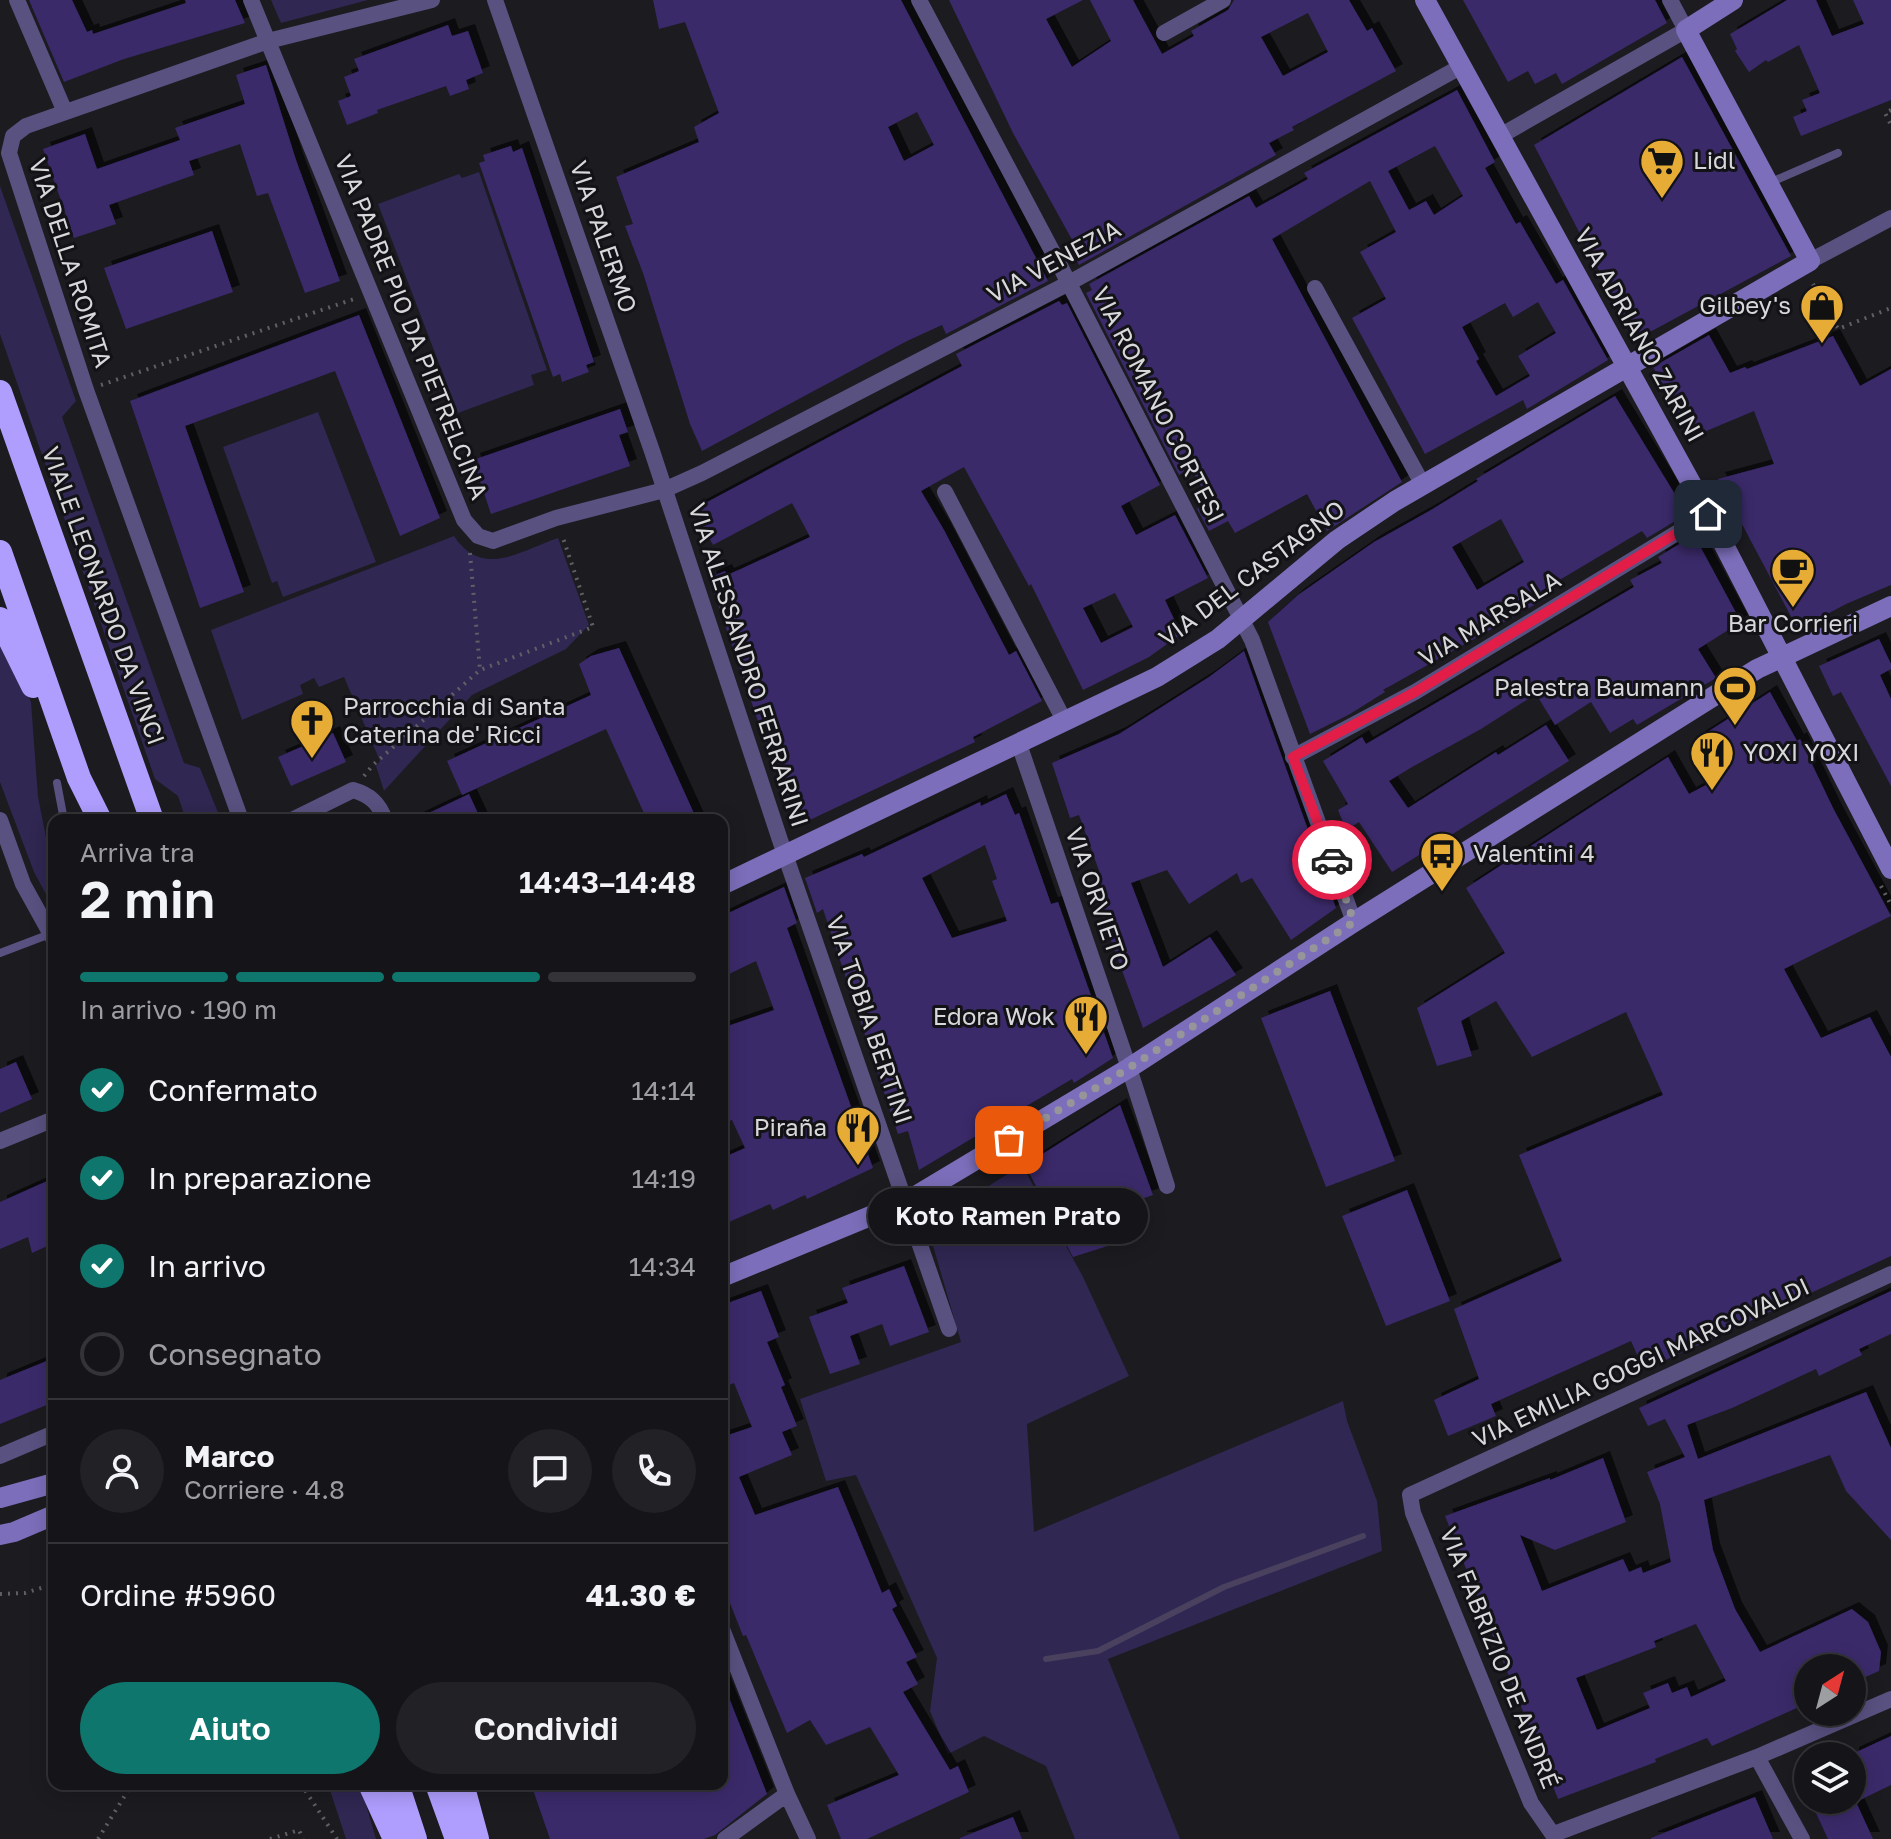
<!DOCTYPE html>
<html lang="it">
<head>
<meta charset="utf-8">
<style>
  body { margin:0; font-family:"Golos Text",sans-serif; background:#222125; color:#f1f3f6; height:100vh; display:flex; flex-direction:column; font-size:30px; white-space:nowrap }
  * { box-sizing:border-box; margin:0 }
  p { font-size:26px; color:#9d9ea2 }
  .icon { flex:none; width:44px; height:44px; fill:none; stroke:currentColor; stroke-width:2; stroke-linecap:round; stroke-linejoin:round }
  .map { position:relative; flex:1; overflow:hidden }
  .side { position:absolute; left:48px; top:814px; width:680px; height:976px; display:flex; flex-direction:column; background:#151418; border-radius:16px; box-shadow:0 4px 20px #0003,0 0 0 2px #343337 }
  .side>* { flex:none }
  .needle { width:52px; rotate:36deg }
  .fabs { position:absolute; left:1794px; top:1654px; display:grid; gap:16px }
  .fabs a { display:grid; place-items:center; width:72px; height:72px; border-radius:50%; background:#151418; box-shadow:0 4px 20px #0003,0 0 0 2px #343337; font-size:40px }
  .pin { position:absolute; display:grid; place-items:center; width:68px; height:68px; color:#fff; margin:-34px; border-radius:16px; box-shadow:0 4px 12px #0006 }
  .courier { position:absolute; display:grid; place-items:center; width:80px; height:80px; margin:-40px; border:6px solid #e11d48; border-radius:50%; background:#fff; color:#222; box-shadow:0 2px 10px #0007 }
  .bubble { position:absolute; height:56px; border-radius:28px; background:#151418; box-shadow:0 4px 20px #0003,0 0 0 2px #343337; font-size:26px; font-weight:600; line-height:56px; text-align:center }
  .summary em { font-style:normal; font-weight:600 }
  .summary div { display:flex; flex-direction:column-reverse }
  .summary { display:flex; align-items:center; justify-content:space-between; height:136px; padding:0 32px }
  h1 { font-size:52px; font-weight:600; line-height:60px }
  .bar { display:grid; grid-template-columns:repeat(4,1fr); gap:12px 8px; align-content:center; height:96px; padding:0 32px }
  .bar i { height:10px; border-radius:6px; background:#343337 }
  .bar .on { background:#0f766e }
  .bar p { grid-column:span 4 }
  .line { display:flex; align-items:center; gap:20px; padding:0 32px; border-top:2px solid #343337 }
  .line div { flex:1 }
  .round { display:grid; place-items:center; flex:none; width:84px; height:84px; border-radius:42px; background:#222125 }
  ol { padding:0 32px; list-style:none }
  li { display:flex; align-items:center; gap:24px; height:88px }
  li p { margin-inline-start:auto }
  li .icon { padding:8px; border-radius:50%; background:#0f766e; color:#fff; stroke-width:4 }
  li:last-child { color:#9d9ea2 }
  li i { width:44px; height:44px; border:4px solid #343337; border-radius:50% }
  .cta { display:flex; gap:16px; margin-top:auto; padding:16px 32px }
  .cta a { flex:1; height:92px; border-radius:48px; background:#0f766e; color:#fff; font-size:32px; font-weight:600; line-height:92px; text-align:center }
  .cta a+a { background:#222125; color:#f1f3f6 }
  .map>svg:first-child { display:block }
  .green { fill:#302752 }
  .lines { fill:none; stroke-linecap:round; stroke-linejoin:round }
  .stream { stroke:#4a415f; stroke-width:6 }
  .building { fill:#3a296b; fill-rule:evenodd; filter:url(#shadow) }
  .path { stroke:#605f64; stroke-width:4; stroke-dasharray:2 6; stroke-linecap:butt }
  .lane { stroke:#595180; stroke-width:8 }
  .street { stroke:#595180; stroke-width:16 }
  .secondary { stroke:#7c6eba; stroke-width:20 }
  .highway { stroke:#af9efe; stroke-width:24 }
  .done { stroke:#96969a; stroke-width:8; stroke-dasharray:0 14.4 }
  .route { stroke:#e11d48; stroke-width:10 }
  .labels { text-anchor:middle; stroke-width:6; stroke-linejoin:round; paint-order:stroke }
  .poi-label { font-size:24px; fill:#d8d8db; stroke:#131216; text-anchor:start }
  .street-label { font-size:24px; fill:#d8d8db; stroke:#131216 }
</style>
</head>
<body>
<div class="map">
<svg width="1891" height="1839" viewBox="0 0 1891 1839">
  <defs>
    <filter id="shadow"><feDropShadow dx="7" dy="-7" stdDeviation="0" flood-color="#0009"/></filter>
  </defs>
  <rect width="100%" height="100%" fill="#1c1b20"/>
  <path class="green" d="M271,0h97l-87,23z
    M479,172l68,198 -16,5 3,10 -76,28 -80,-209 81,-30 3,4z
    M0,186l76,215 -14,16 122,346 16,5 21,52h-35l-8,-24 -23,-17 -155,-445z
    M318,412l58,150 -93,35 -6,-16 -5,2 -49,-136z
    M454,536c28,43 66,15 104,2l31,87 -23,24 -94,46 -88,96 -8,-25 4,-5 -36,-84 -25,10 -5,-9 -14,7 3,9 -61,26 -31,-90z
    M0,634l31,68 7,95 16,81v31l-20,-37 -34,-90z
    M1022,1165l61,112 46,99 -102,48 7,108 309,-131 4,20 30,80 5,50 -274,108 72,180h-105l-29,-73 -62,-30 -36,18 -18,-43 7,-53 -81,-183 -30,6 -26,-82 161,-57 -34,-117z
    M328,1784h32l16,55h-30z"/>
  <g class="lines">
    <path class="stream" d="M1046,1659l52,-8 126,-64 139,-51"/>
  </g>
  <path class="building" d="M29,0h43l15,32 5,-2 1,4 93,-31 -1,-3h50l10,23 -121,36 -60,23z
    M653,0h248l147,281 -102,53 -4,-9 -35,16 -205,110 -12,-27 -47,-151 -18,-47 8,-2 -17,-47 83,-35 -5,-15 25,-14 -34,-91 -26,7zM917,112l17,33 -30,16 -16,-34z
    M949,0h134l-37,19 26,48 39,-26 -21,-41h43l29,54 32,-18 -3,-5 37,-21 6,-10h115l18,31 5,-3 24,43 -104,56 2,3 -25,13 7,12 -197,110 -9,-17 5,-3 -62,-112zM1308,13l20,39 -45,24 -22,-39z
    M1463,0h192l12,23 -105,61 -6,-11 -21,11 -7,-13 -20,11z
    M1787,0h29l16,36 32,-12 -11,-24h38v100l-90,36 -8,-19 14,-6 -5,-11 18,-7 -21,-48 -31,17 -2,-2 -17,12 -14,-21 2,-2 -7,-15z
    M448,25l4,11 16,-5 15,42 -17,7 3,9 -19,7 -4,-10 -69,24 1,3 -31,12 -9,-24 13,-5 -7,-19 15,-6 -5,-12z
    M1682,57l109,199 -156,84 -101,-195z
    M266,65l30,95 44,121 -35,12 -37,-100 -11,3 -17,-52 -51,17 5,14 -85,30 7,19 -42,14 -31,-89 42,-15 12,35 83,-29 -5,-12 70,-24 -9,-29z
    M1457,90l38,72 -10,6 31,56 4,-2 36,62 7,-4 45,80 -81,49 -4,-9 -98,54 -73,-136 34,-19 -26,-47 36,-20 -26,-51 -98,58 130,243 -75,49 -20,-37 -72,39 -7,-12 -19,10 -12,-22 13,-7 -17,-30 -4,2 -2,-4 -8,5 -93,-182 6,-3 -3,-6 160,-88 7,12 52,-29 -4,-6zM1435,146l28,50 -29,19 -8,-14 -17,9 -21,-39zM1538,302l18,31 -38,23 12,20 -34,20 -20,-35 3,-2 -17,-32 43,-24 8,14z
    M511,146l2,6 9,-4 72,214 -8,3 3,7 -27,10 -2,-8 -7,3 -74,-214 6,-2 -2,-6z
    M212,231l21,61 -107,37 -22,-61z
    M1059,301l3,4 5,-2 93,182 -39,21 15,29 39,-20 33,63 -43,22 16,34 -32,23 -66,33 -52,-106 -2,2 -65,-119 -43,24 23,39 65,125 7,-4 26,50 -69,36 2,5 -178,84 -27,-70 -61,-178 16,-7 2,4 16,-7 67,-31 -18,-34 -79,42 -19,-36 268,-143 -6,-12zM1115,593l18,34 -32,16 -18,-35z
    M359,315l81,203 -40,18 -65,-165 -150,55 59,166 -44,16 -70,-207z
    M1709,335l21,38 15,-6 2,2 86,-33 27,50 31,-17v216l-45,19 -45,24 -6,-4 -77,-145 56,-15 -20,-53 -62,26 -39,-70z
    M1615,396l72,118 -40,24 -5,-7 -101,60 4,8 -162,91 2,2 -35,22 -40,20 -42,-112 30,-27 76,-53 57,-32 47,-29 -2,-2zM1501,519l23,43 -47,28 -25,-43z
    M620,409l8,23 -9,3 11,31 -139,48 -18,-54z
    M1694,535l47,87 -43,27 18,29 -79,47 -4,-6 -23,14 -19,-31 -36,23 -19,-31 -55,35 -69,38 -23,14 19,27 88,-56 2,3 48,-30 23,36 -177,111 -33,-50 -13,8 -8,-20 10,-6 -25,-43 39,-24 4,7 268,-157 -4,-7 32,-17 -4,-6z
    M1879,639l12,25v5l-11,6 11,24v87l-50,-94 -8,4 -14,-30z
    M619,648l78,172h-50l-41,-91 -144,66 -15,-34 144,-66 -12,-31 12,-8z
    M1244,651l92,257 -45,32 -39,-62 -11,5 -4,-10 -48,31 -22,-34 -36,13 32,84 47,-30 26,38 -93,53 -53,-145 12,-4 -23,-64 -9,3 -18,-55 67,-29 90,-57z
    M1770,692l27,49 3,-2 33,69 58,108 -107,53 37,69 49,-21 21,40v199l-247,114 -13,-29 -140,63 5,12 -48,20 -14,-36 45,-21 -25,-70 108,-48 -43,-106 144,-60 -37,-83 -94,45 -36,-56 -35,20 11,35 -35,10 -20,-58 88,-55 -39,-65 202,-131 21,37 34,-18 -25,-38z
    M333,733l13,29 -55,24 -13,-29z
    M469,794l12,26h-67z
    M1006,794l9,21 4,-2 32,91 7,-2 55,156 -39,25 -2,-4 -153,91 -11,-39 -10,3 -75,-225 -6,4 -12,-35 57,-24 2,3 116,-55 1,4zM985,845l12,34 -5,2 15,40 -55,17 -30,-60z
    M784,887l13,36 -10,5 86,240 -66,31 -2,-4 -32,15 -3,-6 -48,21v-67l23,-10 -13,-28 -10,4v-96l52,-18 -18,-49 -29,14 -5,-12v-47z
    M1330,991l65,170 -69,26 -65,-169z
    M16,1062l16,37 -32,14v-44z
    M1120,1105l33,90 -26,9 12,32 -66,21 -48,-92z
    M54,1178v65l-22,10 -4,-16 -28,12v-47z
    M1407,1190l43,111 -64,25 -44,-110z
    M904,1266l25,66 -39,14 -8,-22 -32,12 10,28 -30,10 -21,-57 39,-14 -6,-15z
    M761,1291l18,46 -12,5 18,43 -4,2 16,39 -15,6 10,23 -53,22 16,38 83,-28 44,106 7,-4 8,17 -5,3 25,48 -11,5 12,22 -15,8 47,78 8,-4 11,26 -102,47h-26l-14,-34 72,-30 -29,-48 -44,18 -16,-25 -23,13 -41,-98 -3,1 -21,-53v-146l30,-10 -18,-44 -12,5v-83z
    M1891,1291v43l-32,15 3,6 -43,21 -3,-7 -84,39 -45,17 11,34 168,-67 25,56v92l-45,-49 -16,-36 -126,45 9,50 22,59 25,43 92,-43 16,13 13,30 -2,19 -27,12v-15h-44v35l-96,43 -5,-8 -52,21 1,3 -98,37 -113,-283 105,-38v2l53,-22 23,64 -71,28 -35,-15 22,56 81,-32 6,13 12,-5 2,6 28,-11 -11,-58 -13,-32 38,-15 -20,-38 -17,7 -9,-18zM1696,1624l30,57 -35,16 -4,-10 -15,6 -4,-10 -25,10 7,15 -53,22 -21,-52 80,-31 -2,-6z
    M54,1358v44l-54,22v-44z
    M722,1680l45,114 -52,41 -11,4h-154l-19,-55h191z
    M1891,1736v49l-35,17 17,37h-45l-18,-39h42v-46z
    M1755,1797l18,42h-122v-1z
    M1013,1817l9,22h-62v-1z"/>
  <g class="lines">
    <path class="path" d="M1891,110l-6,3 6,12
      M1813,284l25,45 53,-21
      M101,385l253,-86
      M470,553l10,117
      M364,776l9,-11 107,-95 113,-43 -31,-92
      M1881,886l10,19
      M0,1594l25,-1 29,-9
      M301,1784l36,55
      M98,1839l34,-55
      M270,1839l29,-9 4,9"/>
    <path class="lane" d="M1769,183l69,-30
      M57,783l7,37
      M0,953l50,-19"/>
    <path class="street" d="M17,0l48,112
      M251,0l213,520 14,16 15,5 63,-23 108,-28 38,-17 367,-190 393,-217
      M495,0l157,451 128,389 169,489
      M919,0l140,264 193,376 102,282
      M1164,33l59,-33
      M1500,136l186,-106 -16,-30
      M1810,261l81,-43
      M1315,288l108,197
      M945,492l120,230
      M1019,744l110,324 38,118
      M1293,757l122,-65 293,-178
      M0,820l23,64 31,56
      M241,820l-155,-430 -77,-237 4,-17 13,-10 242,-85 164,-41
      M292,820l61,-30c17,5 26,13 32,30
      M0,1141l54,-22
      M0,1456l54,-23
      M722,1629l65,165 21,45
      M1757,1757l45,82
      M1554,1834l203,-77 134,-58
      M725,1839l62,-45
      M1556,1839l-25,-36 -118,-290 -3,-18 481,-221"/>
    <path class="secondary" d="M1425,0l283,514 183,355
      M722,885l435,-208 61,-38 119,-99 58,-39 415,-240 -124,-231 47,-30
      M722,1277l185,-76 222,-133 225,-146 403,-253 134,-63
      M0,1498l54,-15
      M0,1535l14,-3 40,-17"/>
    <path class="highway" d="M0,392l152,428
      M0,552l79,226 21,42
      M0,619l33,67
      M370,1784l25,55
      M397,1784l18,55
      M437,1784l20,55
      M462,1784l15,55"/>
  </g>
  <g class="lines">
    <path class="done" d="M1009,1140l120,-72 225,-146 -22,-62"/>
    <path class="route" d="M1332,860l-39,-103 122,-65 293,-178"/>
  </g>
  <defs>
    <g id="supermarket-pin" transform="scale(2.3)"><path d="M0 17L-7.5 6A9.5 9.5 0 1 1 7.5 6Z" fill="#e6ac36" stroke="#131216"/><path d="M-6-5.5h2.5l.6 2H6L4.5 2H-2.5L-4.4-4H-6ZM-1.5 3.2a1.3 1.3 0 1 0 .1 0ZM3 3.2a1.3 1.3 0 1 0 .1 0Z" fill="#111"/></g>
    <g id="shop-pin" transform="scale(2.3)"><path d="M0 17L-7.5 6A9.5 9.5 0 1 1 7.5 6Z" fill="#e6ac36" stroke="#131216"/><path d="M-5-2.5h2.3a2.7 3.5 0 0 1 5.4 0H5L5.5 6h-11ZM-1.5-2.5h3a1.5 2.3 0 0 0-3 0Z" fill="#111"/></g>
    <g id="cafe-pin" transform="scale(2.3)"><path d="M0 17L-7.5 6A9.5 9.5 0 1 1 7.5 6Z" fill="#e6ac36" stroke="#131216"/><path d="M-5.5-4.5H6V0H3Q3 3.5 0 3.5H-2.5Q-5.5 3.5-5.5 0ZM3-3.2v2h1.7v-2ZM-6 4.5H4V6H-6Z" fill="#111"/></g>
    <g id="stadium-pin" transform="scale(2.3)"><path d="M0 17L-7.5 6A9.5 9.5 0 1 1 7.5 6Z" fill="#e6ac36" stroke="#131216"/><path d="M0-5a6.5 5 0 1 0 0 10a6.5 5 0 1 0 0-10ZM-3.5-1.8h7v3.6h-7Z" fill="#111"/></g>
    <g id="church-pin" transform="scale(2.3)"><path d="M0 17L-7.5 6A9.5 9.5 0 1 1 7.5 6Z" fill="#e6ac36" stroke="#131216"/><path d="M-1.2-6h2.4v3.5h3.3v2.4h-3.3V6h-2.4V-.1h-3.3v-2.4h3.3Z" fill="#111"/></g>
    <g id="restaurant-pin" transform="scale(2.3)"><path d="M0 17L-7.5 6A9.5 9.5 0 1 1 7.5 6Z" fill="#e6ac36" stroke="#131216"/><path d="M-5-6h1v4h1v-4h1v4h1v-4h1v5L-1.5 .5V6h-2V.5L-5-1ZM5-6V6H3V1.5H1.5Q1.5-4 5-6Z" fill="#111"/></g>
    <g id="bus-pin" transform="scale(2.3)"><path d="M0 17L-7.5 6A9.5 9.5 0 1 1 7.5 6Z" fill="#e6ac36" stroke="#131216"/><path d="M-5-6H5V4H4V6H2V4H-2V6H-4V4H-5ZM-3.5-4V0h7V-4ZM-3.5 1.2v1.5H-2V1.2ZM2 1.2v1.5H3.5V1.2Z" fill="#111"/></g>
  </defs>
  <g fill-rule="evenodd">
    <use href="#supermarket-pin" x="1662" y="161"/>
    <use href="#shop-pin" x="1822" y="306"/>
    <use href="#cafe-pin" x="1793" y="570"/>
    <use href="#stadium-pin" x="1735" y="688"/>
    <use href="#church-pin" x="312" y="721"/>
    <use href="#restaurant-pin" x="1712" y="753"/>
    <use href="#bus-pin" x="1442" y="854"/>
    <use href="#restaurant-pin" x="1086" y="1017"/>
    <use href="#restaurant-pin" x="858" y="1128"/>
  </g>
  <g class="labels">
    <g class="poi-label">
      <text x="1693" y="169">Lidl</text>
      <text x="1791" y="314" text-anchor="end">Gilbey's</text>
      <text x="1793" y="632" text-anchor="middle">Bar Corrieri</text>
      <text x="1704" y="696" text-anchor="end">Palestra Baumann</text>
      <text x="343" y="715">Parrocchia di Santa<tspan x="343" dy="28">Caterina de' Ricci</tspan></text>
      <text x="1743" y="761">YOXI YOXI</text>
      <text x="1473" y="862">Valentini 4</text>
      <text x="1055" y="1025" text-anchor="end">Edora Wok</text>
      <text x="827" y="1136" text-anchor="end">Piraña</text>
    </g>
    <g class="street-label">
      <text transform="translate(603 237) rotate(71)" y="8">VIA PALERMO</text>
      <text transform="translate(1054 262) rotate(-28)" y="8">VIA VENEZIA</text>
      <text transform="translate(70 263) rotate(72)" y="8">VIA DELLA ROMITA</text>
      <text transform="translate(411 327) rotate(68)" y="8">VIA PADRE PIO DA PIETRELCINA</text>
      <text transform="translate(1639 335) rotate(61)" y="8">VIA ADRIANO ZARINI</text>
      <text transform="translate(1158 405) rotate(63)" y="8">VIA ROMANO CORTESI</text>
      <text transform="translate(1252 574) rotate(-37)" y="8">VIA DEL CASTAGNO</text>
      <text transform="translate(103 596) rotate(70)" y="8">VIALE LEONARDO DA VINCI</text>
      <text transform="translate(1490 619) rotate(-31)" y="8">VIA MARSALA</text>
      <text transform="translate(748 665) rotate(72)" y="8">VIA ALESSANDRO FERRARINI</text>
      <text transform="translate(1097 899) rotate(71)" y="8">VIA ORVIETO</text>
      <text transform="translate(869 1020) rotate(71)" y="8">VIA TOBIA BERTINI</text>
      <text transform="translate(1641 1363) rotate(-25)" y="8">VIA EMILIA GOGGI MARCOVALDI</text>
      <text transform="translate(1499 1658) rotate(68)" y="8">VIA FABRIZIO DE ANDRÉ</text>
    </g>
  </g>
</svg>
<div class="fabs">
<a><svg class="needle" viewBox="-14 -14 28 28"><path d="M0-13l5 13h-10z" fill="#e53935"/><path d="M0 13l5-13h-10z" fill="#9d9ea2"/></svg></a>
<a><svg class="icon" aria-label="layers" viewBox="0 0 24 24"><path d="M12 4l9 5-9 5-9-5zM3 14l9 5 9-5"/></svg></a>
</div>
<div class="pin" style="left:1009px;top:1140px;background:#ea580c"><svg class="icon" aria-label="bag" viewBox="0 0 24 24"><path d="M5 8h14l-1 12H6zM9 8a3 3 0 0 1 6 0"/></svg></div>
<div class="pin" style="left:1708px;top:514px;background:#1f2937"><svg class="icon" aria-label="home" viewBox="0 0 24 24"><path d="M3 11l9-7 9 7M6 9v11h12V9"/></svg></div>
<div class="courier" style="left:1332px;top:860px"><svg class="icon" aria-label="car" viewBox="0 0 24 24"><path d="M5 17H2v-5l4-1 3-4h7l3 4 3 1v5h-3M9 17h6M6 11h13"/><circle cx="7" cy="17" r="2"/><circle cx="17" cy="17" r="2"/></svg></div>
<div class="bubble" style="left:868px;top:1188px;width:280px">Koto Ramen Prato</div>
<section class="side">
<div class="summary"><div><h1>2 min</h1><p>Arriva tra</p></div><em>14:43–14:48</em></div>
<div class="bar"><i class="on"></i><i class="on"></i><i class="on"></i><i></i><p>In arrivo · 190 m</p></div>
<ol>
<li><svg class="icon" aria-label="check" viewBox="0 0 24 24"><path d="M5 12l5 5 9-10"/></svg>Confermato<p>14:14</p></li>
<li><svg class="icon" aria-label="check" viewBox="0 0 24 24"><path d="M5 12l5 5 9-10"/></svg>In preparazione<p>14:19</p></li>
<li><svg class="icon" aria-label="check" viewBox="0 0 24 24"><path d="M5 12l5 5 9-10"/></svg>In arrivo<p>14:34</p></li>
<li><i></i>Consegnato</li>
</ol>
<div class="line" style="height:144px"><a class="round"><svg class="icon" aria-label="person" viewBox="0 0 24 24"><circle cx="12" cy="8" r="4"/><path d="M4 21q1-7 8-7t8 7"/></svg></a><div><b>Marco</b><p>Corriere · 4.8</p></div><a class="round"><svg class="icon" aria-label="chat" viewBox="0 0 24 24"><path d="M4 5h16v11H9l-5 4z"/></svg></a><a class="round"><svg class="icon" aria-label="phone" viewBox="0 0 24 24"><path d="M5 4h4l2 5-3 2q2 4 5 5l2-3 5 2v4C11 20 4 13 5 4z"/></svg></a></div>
<div class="line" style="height:104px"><div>Ordine #5960</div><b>41.30 €</b></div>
<div class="cta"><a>Aiuto</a><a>Condividi</a></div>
</section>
</div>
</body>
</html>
